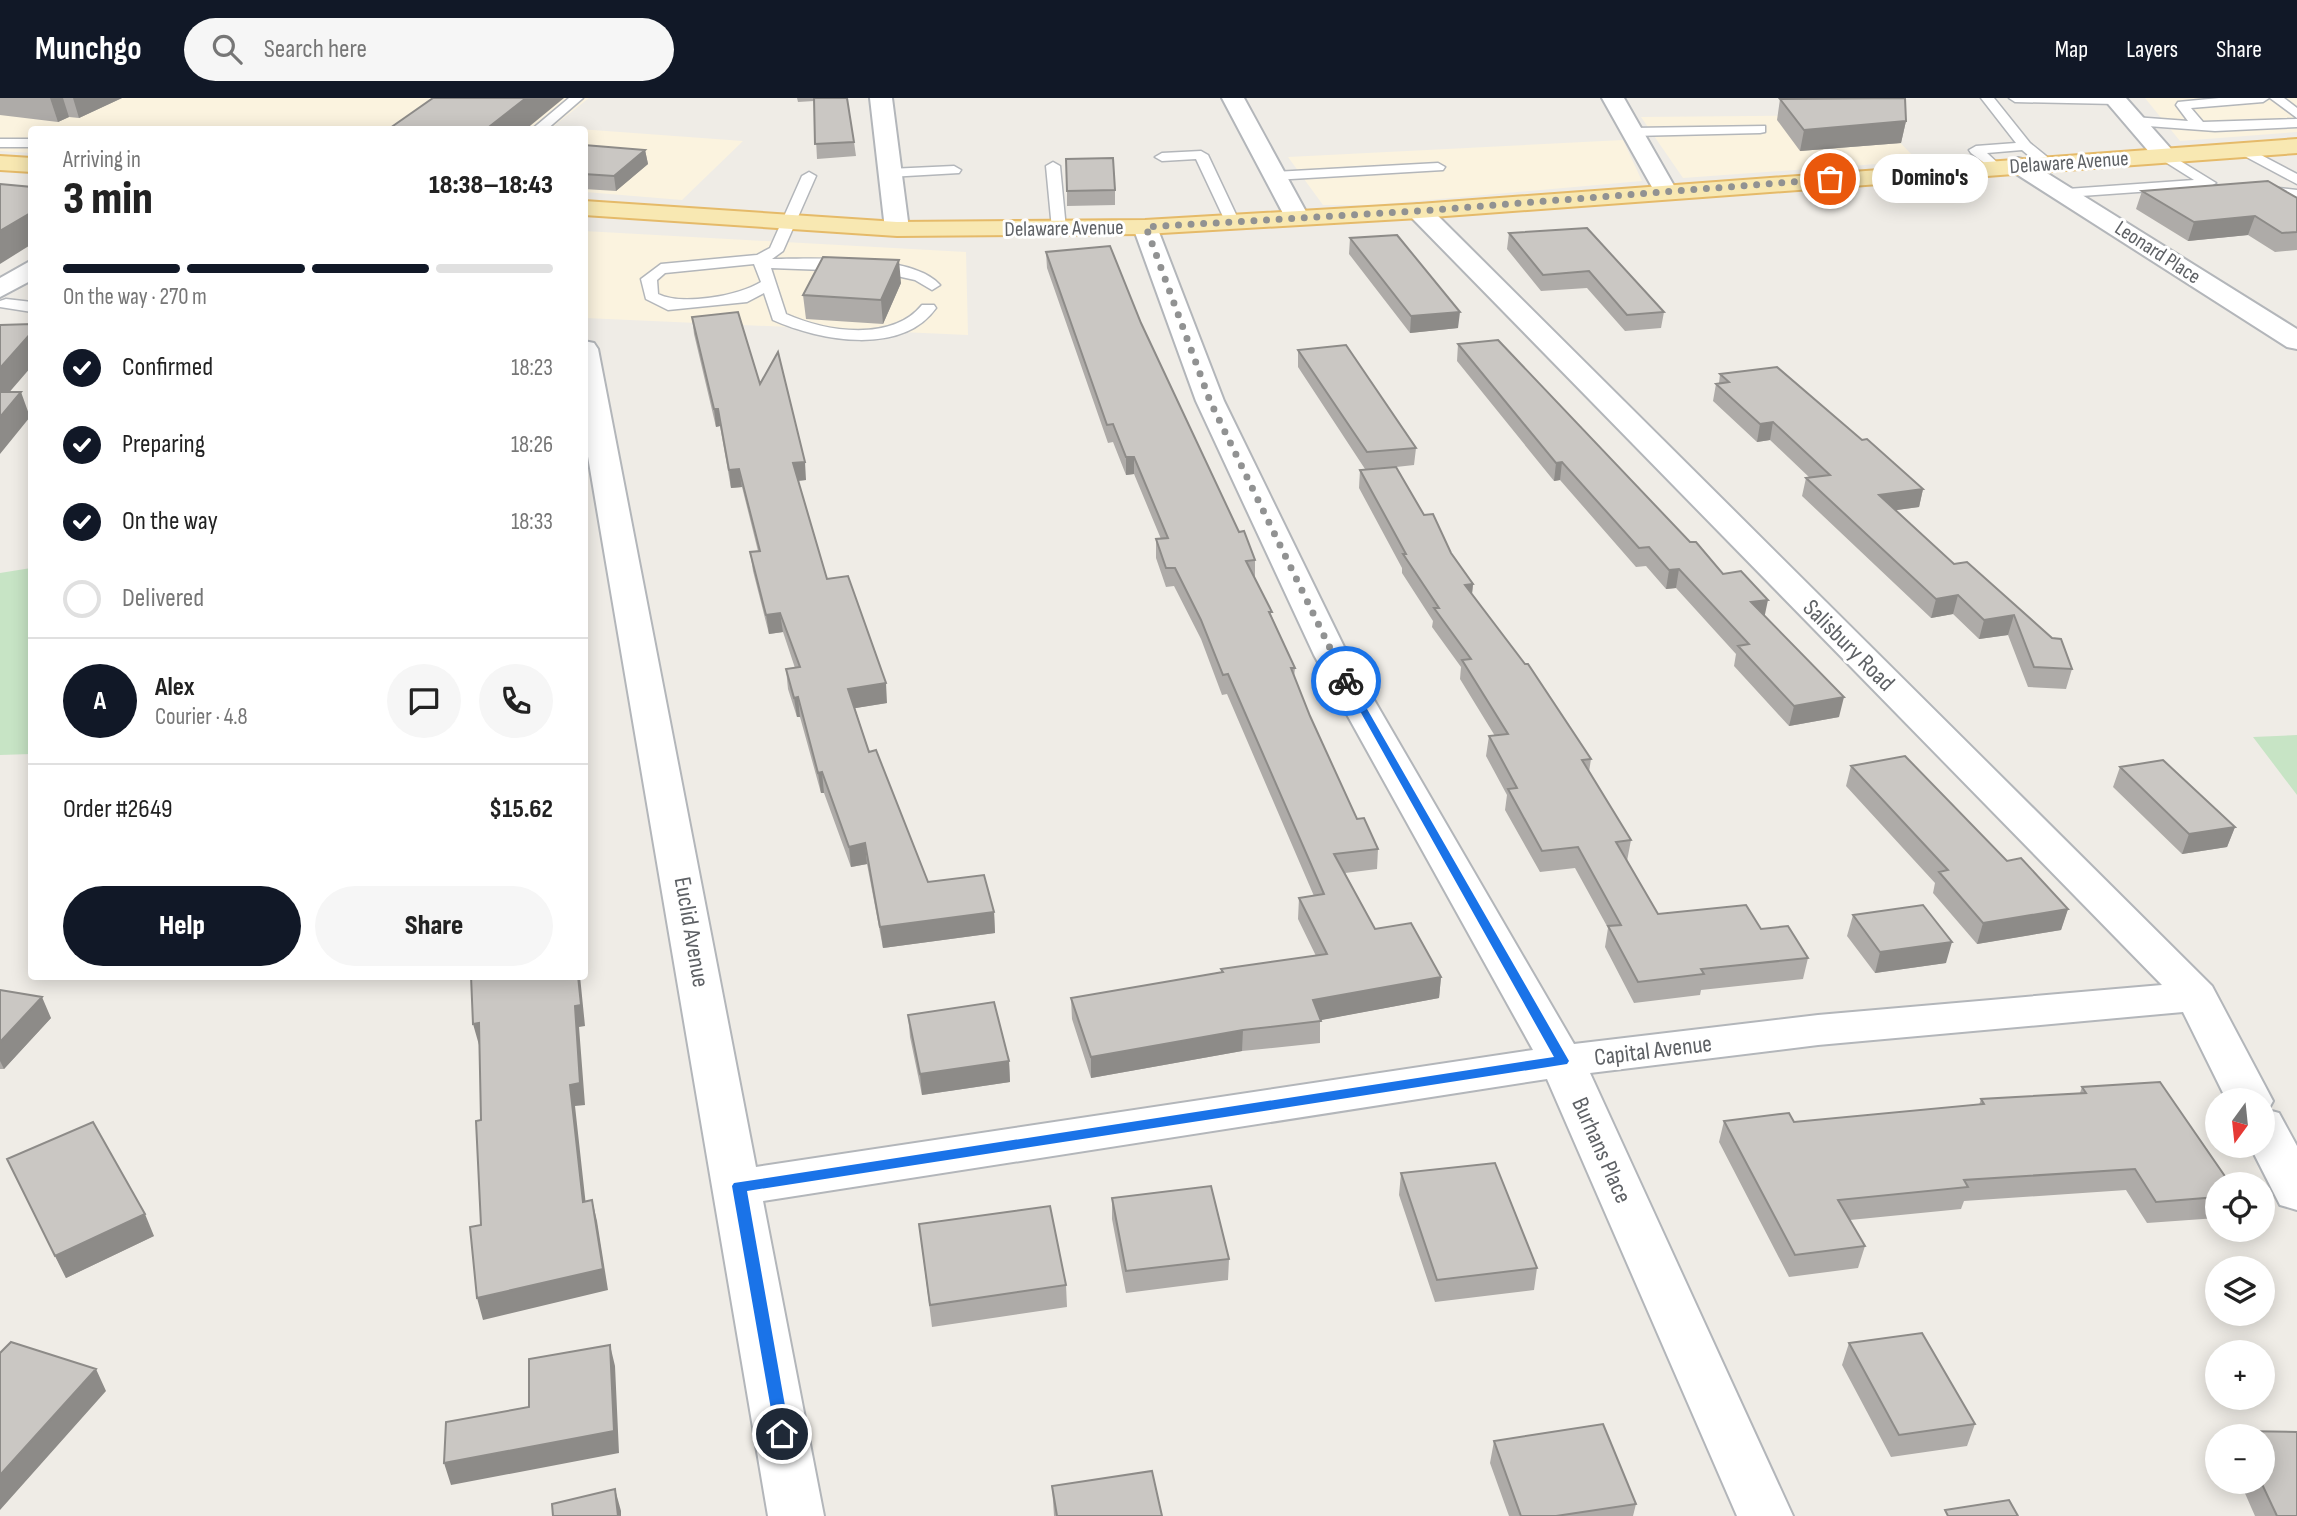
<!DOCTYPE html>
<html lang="en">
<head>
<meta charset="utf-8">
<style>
  body { margin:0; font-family:"Sofia Sans Condensed",sans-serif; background:#f6f6f6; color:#222; height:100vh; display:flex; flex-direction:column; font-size:26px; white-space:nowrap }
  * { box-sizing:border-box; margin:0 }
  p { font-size:23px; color:#767676 }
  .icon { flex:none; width:38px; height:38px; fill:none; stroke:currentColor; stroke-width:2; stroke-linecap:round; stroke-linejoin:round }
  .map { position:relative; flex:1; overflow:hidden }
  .details { position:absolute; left:28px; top:28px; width:560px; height:854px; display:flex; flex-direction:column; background:#fff; border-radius:7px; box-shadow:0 4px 18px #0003 }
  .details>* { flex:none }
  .needle { width:46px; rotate:195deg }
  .tools { position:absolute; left:2205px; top:990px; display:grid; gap:14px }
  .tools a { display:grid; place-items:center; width:70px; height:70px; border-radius:50%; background:#fff; box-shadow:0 4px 18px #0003; font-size:35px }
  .pin { position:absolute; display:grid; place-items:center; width:60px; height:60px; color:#fff; margin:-30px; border:4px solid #fff; border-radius:50%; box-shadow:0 2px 7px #0007 }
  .courier { position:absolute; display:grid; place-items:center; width:70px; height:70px; margin:-35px; border:5px solid #1a73e8; border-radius:50%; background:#fff; color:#222; box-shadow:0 2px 9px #0007 }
  .bubble { position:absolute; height:49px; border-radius:24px; background:#fff; box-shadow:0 4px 18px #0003; font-size:23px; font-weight:800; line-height:49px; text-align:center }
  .head em { font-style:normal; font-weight:800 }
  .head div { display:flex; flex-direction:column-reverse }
  .head { display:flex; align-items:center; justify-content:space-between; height:119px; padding:0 35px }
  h1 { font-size:46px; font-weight:800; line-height:52px }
  .bar { display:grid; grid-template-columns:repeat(4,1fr); gap:10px 7px; align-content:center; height:84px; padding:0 35px }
  .bar i { height:9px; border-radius:5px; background:#e0e0e0 }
  .bar .on { background:#111827 }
  .bar p { grid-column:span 4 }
  .line { display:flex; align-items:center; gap:18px; padding:0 35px; border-top:2px solid #e0e0e0 }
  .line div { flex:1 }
  .round { display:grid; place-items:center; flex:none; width:74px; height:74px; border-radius:37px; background:#f6f6f6 }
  ol { padding:0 35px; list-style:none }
  li { display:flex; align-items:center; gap:21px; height:77px }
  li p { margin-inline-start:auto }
  li .icon { padding:7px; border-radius:50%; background:#111827; color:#fff; stroke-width:4 }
  li:last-child { color:#767676 }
  li i { width:38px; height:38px; border:4px solid #e0e0e0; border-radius:50% }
  .action { display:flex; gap:14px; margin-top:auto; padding:14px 35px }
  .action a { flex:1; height:80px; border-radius:42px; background:#111827; color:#fff; font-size:28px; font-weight:800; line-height:80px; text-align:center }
  .action a+a { background:#f6f6f6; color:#222 }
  header { display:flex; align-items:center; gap:42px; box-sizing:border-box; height:98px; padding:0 35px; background:#111827; color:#fff }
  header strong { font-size:33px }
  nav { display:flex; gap:38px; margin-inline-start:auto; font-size:24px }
  .search { width:490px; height:63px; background:#f6f6f6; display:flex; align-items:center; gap:18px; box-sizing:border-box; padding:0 24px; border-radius:38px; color:#767676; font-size:26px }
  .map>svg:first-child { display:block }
  .commercial { fill:#fbf3df }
  .green { fill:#c7e4c5 }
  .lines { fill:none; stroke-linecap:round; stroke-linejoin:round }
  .lane-casing { stroke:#b3b6ba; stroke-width:3 }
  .street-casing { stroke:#b3b6ba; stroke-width:4 }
  .primary-casing { stroke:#e5ba69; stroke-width:4 }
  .lane { fill:#fff; fill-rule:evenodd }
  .street { fill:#fff; fill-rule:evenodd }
  .primary { fill:#f8e8b2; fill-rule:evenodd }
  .wall { fill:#aeaba8 }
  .shaded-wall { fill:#8d8b88 }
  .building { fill:#cac7c3; stroke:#8d8b88; stroke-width:2 }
  .route { fill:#1a73e8 }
  .done { stroke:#919292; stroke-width:7; stroke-dasharray:0 12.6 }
  .labels { text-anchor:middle; stroke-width:6; stroke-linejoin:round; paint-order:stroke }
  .far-street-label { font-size:21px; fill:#5e6165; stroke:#fff }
  .street-label { font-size:24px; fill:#5e6165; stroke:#fff }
</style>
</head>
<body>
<header>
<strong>Munchgo</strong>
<div class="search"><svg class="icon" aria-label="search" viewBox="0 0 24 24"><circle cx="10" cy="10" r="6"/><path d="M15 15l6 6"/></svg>Search here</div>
<nav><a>Map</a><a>Layers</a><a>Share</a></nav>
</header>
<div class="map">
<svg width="2297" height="1418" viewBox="0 0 2297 1418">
  <rect width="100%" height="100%" fill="#efece6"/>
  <path class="commercial" d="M0,0h589l-39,31 -518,1 -1,23 -31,-2z
    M2145,0h152v34l-117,9z
    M1873,17l45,46 -235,17 -42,-61z
    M579,31l164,12 -61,59 -97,-8 -1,-62z
    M1623,42l19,41 -270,24h-49l-35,-48z
    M584,133l382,21 2,83 -383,-17z"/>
  <path class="green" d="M31,470v186l-31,1v-182z
    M2297,637v60l-44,-58z"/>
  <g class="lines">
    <g class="lane-casing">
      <path id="lane" d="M569,0h14l-37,32h-15z
        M1981,0h13l36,45 21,17v6h-10l-19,-16 -35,3 15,14 -7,4 -24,-18 -2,-3 7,-4 40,-3z
        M2009,0h112l1,2 -6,4 -101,-2z
        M2219,0h50l-6,4 -72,6 12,14 94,-3v8l-82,4 -81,-6 -6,-4 6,-4 54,4 -12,-16 2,-3z
        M2270,0h14l13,10v10z
        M1765,28v6l-5,1 -128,3 -7,-4 7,-4z
        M0,41h32v8h-32z
        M2242,47l55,29v10l-60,-32 -2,-3z
        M1201,53l7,4 32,68 -2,3 -5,1 -7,-4 -30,-64 -34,2 -7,-4 7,-4z
        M2164,53l52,32 -7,4 -142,10 -7,-4 7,-4 127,-9 -35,-22 -2,-3z
        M1053,64l7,4 6,63 -7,4 -7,-4 -6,-63z
        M1438,65l7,4 -2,3 -169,10 -7,-4 7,-4z
        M954,68l7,4 -2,3 -70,4 -7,-4 7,-4z
        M809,74l7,4 -33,75 -11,8c40,0 140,-6 168,26l-8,5 -17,-10 -36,-8 -108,-4 15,46c40,18 106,28 136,-9h12l2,3c-34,48 -116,33 -163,12l-9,-27 -17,9 -79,8 -22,-11 -5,-20 20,-15 96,-9 13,-7 32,-72zM754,166l7,18c-23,14 -79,24 -103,12l-1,-14 8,-7z
        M2261,88l36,4v8l-41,-5 -2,-3z
        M6,201l26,3v10l-32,-5v-6z"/>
    </g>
    <g class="street-casing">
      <path id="street" d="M870,0h22l17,131 -3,5h-18l-3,-5z
        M1222,0h22l66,121 -3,5h-18l-3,-5z
        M1602,0h22l53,93 -4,5h-16z
        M2103,0h23l46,52 3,5 -3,5h-16z
        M2018,60l8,2 271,169v20l-10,-2 -277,-177 -3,-5z
        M1419,106l9,2 784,780 61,115 -5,9 11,3 18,33v64l-17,-5 -30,-59h13v-45h-36l-44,-89 -365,33 -228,28 203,443h-56l-190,-437 -784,122 61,315h-56l-184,-1083v-92l10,2 4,6 158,818 777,-117 -219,-395 -118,-254 -63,-174 3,-5h18l3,5 67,174 124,254 226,389 244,-29 344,-30 -752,-769 -3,-5 3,-5z
        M32,162v20l-32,17v-19z"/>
    </g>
    <g class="primary-casing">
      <path id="primary" d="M2297,41v14l-878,65 -274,16 -248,2 -313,-21v-14l313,21 248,-2 274,-16z
        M0,58l32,2v14l-32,-2z"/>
    </g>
    <use href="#lane" class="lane"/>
    <use href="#street" class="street"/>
    <use href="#primary" class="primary"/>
  </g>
  <path class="wall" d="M0,0h122l-43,20 -10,-1 -11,5 -58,-7z
    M797,0h51v10l6,34 2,14 -39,3 -3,-58 -16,1z
    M1780,1l126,22 -5,22 -101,8 -23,-31z
    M584,47l61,5 3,14 -32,27 -32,-2z
    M1115,92v15l-48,1v-15z
    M2142,93l155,7v52l-22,2 -27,-17 -60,6 -52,-32z
    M1587,130l77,84 -3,16 -36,3 -38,-43 -46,3 -34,-42 2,-16z
    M1350,140l108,90 -48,5 -61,-79z
    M1046,154l95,71 98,209 16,28v19l40,89 -1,9 16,39 47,103 21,30 -1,20 -32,4 30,56 66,48 -2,21 -119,22v23l-78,8 -151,27 -19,-59 -1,-21 150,-26v-3l95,-13 -18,-37 1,-21 15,-2 -87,-202 -5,1 -21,-56 -27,-53 -8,1 -10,-29v-19h5l-27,-65 -8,1 -13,-33 -5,1 -61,-175z
    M901,185l-18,41 -77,-5 -3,-24z
    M692,219l68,67 46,96 -8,1 29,98 60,124 -32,5 14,44 59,130 66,30 1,21 -112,15 -16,-84 -16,3 -27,-74h-3l-21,-76h-3l-9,-28 -2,-20 9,-1 -12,-36 -14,2 -16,-63 -3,-19 8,-1 -16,-64 -11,1 -11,-62 -4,1 -22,-93z
    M1458,246l232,198 33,32 41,42 75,101 -50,9 -55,-60 2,-12 -60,-66 -10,1 -20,-23 -10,1 -76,-87 -6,1 -97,-120z
    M1298,252l118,98 -2,17 -18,2 28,48 49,69 -1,10 119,165 -2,13 42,68 -4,21 31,53 103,15 47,29 -5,21 -102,11 -1,5 -66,8 -29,-56 3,-19 -33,-60 -35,4 -35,-62 2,-15 -21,-39 3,-20h6l-35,-57 1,-12 -29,-40 1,-6 -31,-48v-5l-43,-80 1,-18 5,-1 -67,-102z
    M1720,276l142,66 61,49 -4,18 -23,3 58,54 13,-2 105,107 -6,20 -38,-2 -20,-52 -29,4 -26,-25 -22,4 -129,-122 4,-18h4l-40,-38 -13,2 -44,-41 3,-17 3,-1z
    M1851,668l156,95 61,48 -7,21 -84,14 -44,-51 2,-10 -89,-97z
    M2120,669l115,60 -8,20 -45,7 -69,-67z
    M1853,817l93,48 -71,10 -28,-37z
    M0,892l51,28 -47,51h-4z
    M908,917l101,46 1,21 -88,13 -12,-58z
    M2082,989l135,98v33l-70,5 -21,-33 -162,11 -3,8 -111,11 15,26 -7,22 -69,9 -70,-135 5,-21 70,1 185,-17 2,-6 99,-6z
    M7,1061l147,77 -88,42z
    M1401,1075l136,95 -3,22 -99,12 -36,-107z
    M1112,1100l117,61 -1,21 -102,13 -14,-74z
    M919,1126l147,61 1,22 -135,20z
    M1849,1245l126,81 -8,22 -76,11 -49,-92z
    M2238,1333l59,1v84h-42l-15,-34h23v-45h-28z
    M1494,1343l142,63 -3,12h-124l-19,-53z
    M1052,1388l110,30h-108z"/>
  <path class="shaded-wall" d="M50,0h13l6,19 -11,5z
    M73,0h49l-43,20z
    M526,0h38l-39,32h-40z
    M1906,23l-5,22 -101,8 4,-21z
    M645,52l3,14 -32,27 -2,-15z
    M32,114v32l-32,20v-33z
    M2255,118l-7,19 -60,6 6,-19z
    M899,162l2,23 -18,41 -2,-24z
    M1460,214l-2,16 -48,5 1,-17z
    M32,234v34l-32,37v-35z
    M21,294l9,25 -30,37v-37z
    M714,311h4l2,17 -4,1z
    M1773,324l-3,18 -13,2 3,-18z
    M1126,359h8v17l-8,1z
    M805,364l1,18 -11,1 -2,-18z
    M1562,364l-2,18 -6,1 2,-18z
    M739,371l3,18 -11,1 -2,-18z
    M1923,391l-4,18 -44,6 4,-18z
    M1679,471l-3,19 -10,1 3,-19z
    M1473,486l-2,19 -6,-18z
    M1958,497l-5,19 -22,4 5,-19z
    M1768,502l-4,19 -13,-17z
    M780,515l3,19 -14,2 -3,-19z
    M2014,517l-6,20 -29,4 5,-19z
    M886,585l1,20 -37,6 -2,-20z
    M798,599l2,20h-3l-3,-19z
    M1844,599l-5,20 -50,9 5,-20z
    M822,674l2,21h-3l-3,-20z
    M2235,729l-8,20 -45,7 7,-20z
    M865,745l2,21 -16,3 -2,-20z
    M2068,811l-7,21 -84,14 6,-21z
    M994,814l1,21 -112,15 -3,-21z
    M1952,844l-6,21 -71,10 5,-21z
    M578,878h2l5,50 -6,1 6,78 -10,1 13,118 -5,-22 -13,-117 5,-79z
    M1441,879l-2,21 -128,24 2,-22z
    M42,899l9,21 -47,51 -4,-8v-19z
    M479,925v22l-6,-21z
    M1243,932l-1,21 -151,27v-21z
    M1009,963l1,21 -88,13 -2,-21z
    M592,1102l5,21 11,69 -125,30 -6,-22z
    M145,1116l9,22 -88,42 -11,-22z
    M610,1247l5,21 4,87 -168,32 -7,-22 170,-32z
    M96,1271l10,22 -106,119v-35z
    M615,1391l6,22v5h-3z"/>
  <path class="building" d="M433,0h93l-41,32h-80l-15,-2z
    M814,0h33l7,44 -39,2z
    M1905,0l1,23 -102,9 -24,-31z
    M584,47l61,5 -31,26 -30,-2z
    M1113,60l2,32 -48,1 -1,-32z
    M2268,83l29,17v34l-15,1 -27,-17 -61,6 -52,-31z
    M0,86l32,3v25l-32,19z
    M1587,130l77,84 -37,3 -38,-44 -46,4 -34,-42z
    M1397,137l63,77 -49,4 -61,-78z
    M1110,148l31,77 98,209 5,-1 11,29 -9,1 26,51h-3l26,56h-4l19,48 47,103 7,-1 14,31 -44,5 41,75 36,-6 30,54 -128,23 8,21 -78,9 -152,27 -20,-59 152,-26 -2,-3 106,-15 -28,-56 25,-4 -96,-220 -5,1 -22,-55 -26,-52h-9l-10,-29 12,-1 -34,-81h-8l-13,-33 -6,1 -61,-173z
    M823,159l76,3 -18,40 -78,-5z
    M738,214l22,72 18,-32 27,110 -12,1 34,116 21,-3 38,107 -38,6 21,63 7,-2 52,132 56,-7 10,37 -114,15 -15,-84 -16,4 -27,-75 -4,1 -20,-76 -4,1 -8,-29 14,-2 -20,-54 -14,2 -16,-63 10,-1 -21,-82 -10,1 -11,-61h-4l-22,-92z
    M32,226v8l-32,36v-43z
    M1498,242l192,202h6l27,32 18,-3 27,29 -17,2 93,95 -50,9 -56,-60 11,-2 -70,-75 -10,1 -20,-23 -10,1 -77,-86 -6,1 -98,-119z
    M1346,247l70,103 -49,4 -69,-102z
    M1777,269l85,73 5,-1 56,50 -44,6 75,69 13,-2 85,76 9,1 11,30 -38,-2 -20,-52 -30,5 -26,-25 -22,4 -130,-121 24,-3 -57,-53 -13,2 -44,-40 13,-2 -9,-8z
    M0,294h21l-21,25z
    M1396,369l28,48 9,-1 18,39 22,31 -8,1 60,79h3l63,95 -9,1 49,80 -15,2 42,72 88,-9 15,24 27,-3 20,32 -107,11 3,5 -66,8 -30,-56 13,-1 -43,-78 -36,4 -34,-62 9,-1 -28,-52 19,-2 -46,-74 9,-1 -37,-51h5l-36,-54h3l-46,-84z
    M1905,658l102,105 14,-3 47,51 -85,14 -44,-51 9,-2 -97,-104z
    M2163,662l72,67 -46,7 -69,-67z
    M1923,807l29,37 -72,10 -27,-37z
    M471,878h107l3,29 -6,1 5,77 -10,2 13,117 9,-2 11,69 -126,29 -7,-71 11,-2 -5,-104 5,-1 -2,-97 -6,1z
    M0,892l42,7 -42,45z
    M994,904l15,59 -89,13 -12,-59z
    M2160,984l71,103h-14v12l-61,5 -21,-33 -171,11 4,7 -130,13 27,46 -70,9 -71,-134 65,-8 5,9 190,-18 -3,-5 105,-6 -4,-6z
    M93,1024l52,92 -90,42 -48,-97z
    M1495,1065l42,105 -100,12 -36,-107z
    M1211,1088l18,73 -103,12 -14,-73z
    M1050,1108l16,79 -136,20 -11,-81z
    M1922,1235l53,91 -76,11 -50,-92z
    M11,1244l85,27 -96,106v-122z
    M610,1247l4,86 -170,32 2,-41 83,-15v-48z
    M1603,1326l33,80 -80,12h-35l-27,-75z
    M2238,1333l59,1v84h-20l-16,-34h2v-45h-23z
    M1152,1373l10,45h-105l-5,-30z
    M615,1391l3,27h-65l-1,-12z
    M2009,1402l9,16h-70l-3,-6z"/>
  <path class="route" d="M1342,581l9,2 218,380 -2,3 -820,127 43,243 -8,6 -6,-2 -44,-252 2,-3 820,-126z"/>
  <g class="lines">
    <path class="done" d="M1346,583l-136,-280 -64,-174 273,-16 411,-32"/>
  </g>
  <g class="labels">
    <g class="far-street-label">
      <text transform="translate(2069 64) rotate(-4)" y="7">Delaware Avenue</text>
      <text transform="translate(1064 130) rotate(-1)" y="7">Delaware Avenue</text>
      <text transform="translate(2158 154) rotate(33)" y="7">Leonard Place</text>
    </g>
    <g class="street-label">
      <text transform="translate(1849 547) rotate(45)" y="8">Salisbury Road</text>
      <text transform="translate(692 834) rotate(80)" y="8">Euclid Avenue</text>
      <text transform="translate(1653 952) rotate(-7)" y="8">Capital Avenue</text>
      <text transform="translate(1602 1052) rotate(66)" y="8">Burhans Place</text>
    </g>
  </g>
</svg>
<div class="tools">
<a><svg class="needle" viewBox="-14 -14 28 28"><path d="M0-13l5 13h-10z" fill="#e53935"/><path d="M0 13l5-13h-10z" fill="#767676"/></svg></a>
<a><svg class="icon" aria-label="locate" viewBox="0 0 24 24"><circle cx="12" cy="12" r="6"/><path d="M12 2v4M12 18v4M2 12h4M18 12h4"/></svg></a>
<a><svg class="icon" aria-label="layers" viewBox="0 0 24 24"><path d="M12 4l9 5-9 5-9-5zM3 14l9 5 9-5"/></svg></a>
<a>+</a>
<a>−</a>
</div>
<div class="pin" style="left:1830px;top:81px;background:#ea580c"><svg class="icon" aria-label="bag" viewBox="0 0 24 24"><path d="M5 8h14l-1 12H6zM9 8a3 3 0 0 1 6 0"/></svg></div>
<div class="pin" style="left:782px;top:1336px;background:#1f2937"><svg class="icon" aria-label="home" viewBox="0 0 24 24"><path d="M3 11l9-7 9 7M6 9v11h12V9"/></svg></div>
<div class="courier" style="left:1346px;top:583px"><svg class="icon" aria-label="bike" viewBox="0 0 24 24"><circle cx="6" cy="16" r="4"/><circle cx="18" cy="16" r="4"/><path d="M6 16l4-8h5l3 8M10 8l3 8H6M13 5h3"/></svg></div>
<div class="bubble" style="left:1872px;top:56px;width:116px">Domino's</div>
<section class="details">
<div class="head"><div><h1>3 min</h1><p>Arriving in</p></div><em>18:38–18:43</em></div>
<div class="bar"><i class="on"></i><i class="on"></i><i class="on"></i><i></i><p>On the way · 270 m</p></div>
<ol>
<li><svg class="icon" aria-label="check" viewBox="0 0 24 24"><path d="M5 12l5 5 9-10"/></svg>Confirmed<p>18:23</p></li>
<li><svg class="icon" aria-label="check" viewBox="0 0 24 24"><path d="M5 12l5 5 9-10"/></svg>Preparing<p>18:26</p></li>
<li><svg class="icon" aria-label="check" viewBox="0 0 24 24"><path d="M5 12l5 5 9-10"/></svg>On the way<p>18:33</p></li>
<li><i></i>Delivered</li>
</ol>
<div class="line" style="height:126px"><b class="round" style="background:#111827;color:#fff">A</b><div><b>Alex</b><p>Courier · 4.8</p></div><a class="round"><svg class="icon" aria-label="chat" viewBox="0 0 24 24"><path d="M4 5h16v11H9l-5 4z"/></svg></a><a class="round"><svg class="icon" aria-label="phone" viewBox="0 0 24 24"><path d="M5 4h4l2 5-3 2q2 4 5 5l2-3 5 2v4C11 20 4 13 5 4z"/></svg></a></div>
<div class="line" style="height:91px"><div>Order #2649</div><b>$15.62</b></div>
<div class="action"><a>Help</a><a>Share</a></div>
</section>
</div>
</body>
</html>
